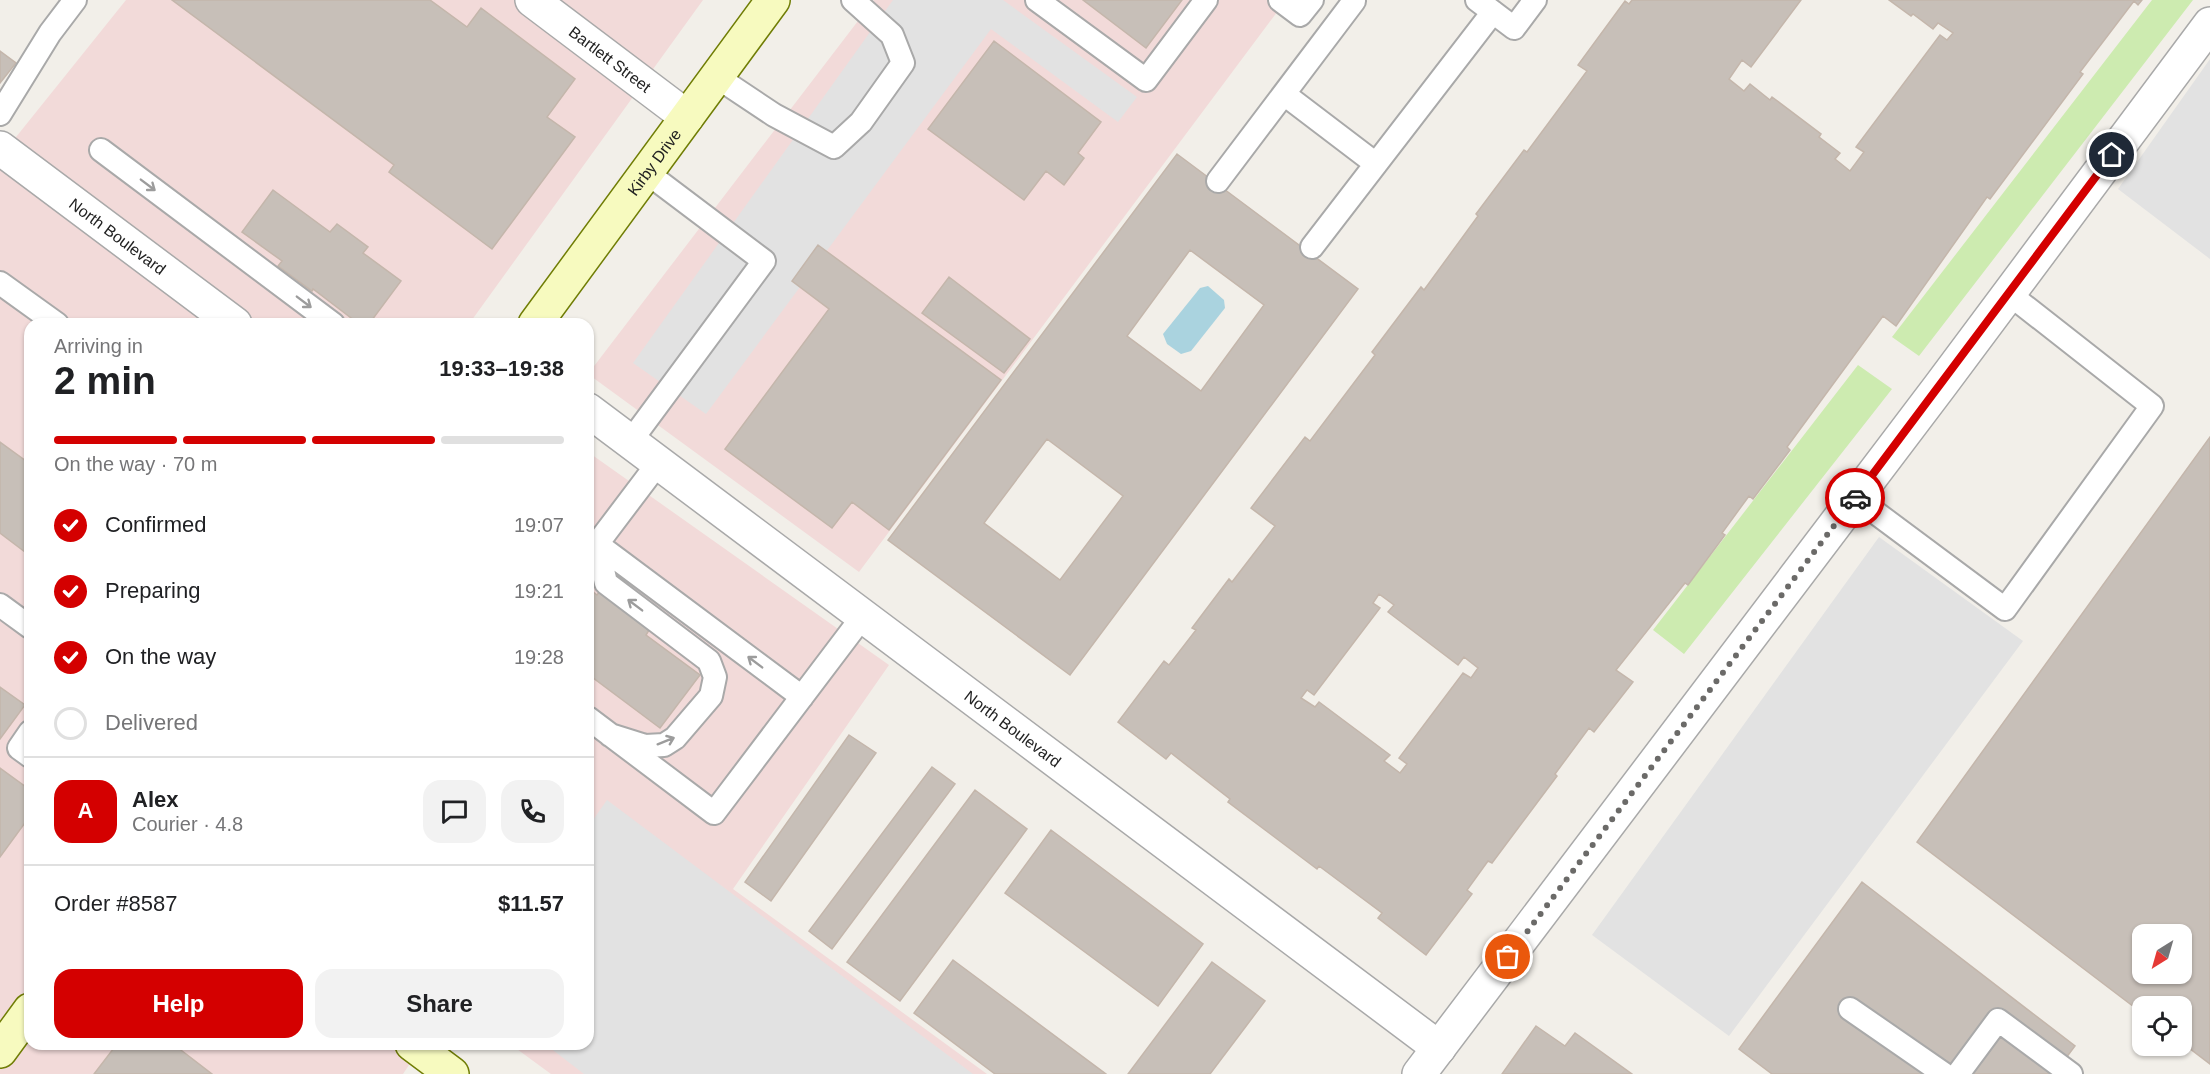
<!DOCTYPE html>
<html lang="en">
<head>
<meta charset="utf-8">
<style>
  body { margin:0; font-family:Arial,sans-serif; background:#f2f2f2; color:#202124; height:100vh; display:flex; flex-direction:column; font-size:22px; white-space:nowrap }
  * { box-sizing:border-box; margin:0 }
  p { font-size:20px; color:#757577 }
  .icon { flex:none; width:33px; height:33px; fill:none; stroke:currentColor; stroke-width:2; stroke-linecap:round; stroke-linejoin:round }
  .map { position:relative; flex:1; overflow:hidden }
  .panel { position:absolute; left:24px; top:318px; width:570px; height:732px; display:flex; flex-direction:column; background:#fff; border-radius:18px; box-shadow:0 2px 4px #0004 }
  .panel>* { flex:none }
  .needle { width:39px; rotate:217deg }
  .buttons { position:absolute; left:2132px; top:924px; display:grid; gap:12px }
  .buttons a { display:grid; place-items:center; width:60px; height:60px; border-radius:12px; background:#fff; box-shadow:0 2px 4px #0004; font-size:30px }
  .pin { position:absolute; display:grid; place-items:center; width:51px; height:51px; color:#fff; margin:-26px; border:3px solid #fff; border-radius:50%; box-shadow:0 2px 6px #0007 }
  .courier { position:absolute; display:grid; place-items:center; width:60px; height:60px; margin:-30px; border:4px solid #d40000; border-radius:50%; background:#fff; color:#222; box-shadow:0 2px 8px #0007 }
  .overview em { font-style:normal; font-weight:700 }
  .overview div { display:flex; flex-direction:column-reverse }
  .overview { display:flex; align-items:center; justify-content:space-between; height:102px; padding:0 30px }
  h1 { font-size:39px; font-weight:700; line-height:45px }
  .bar { display:grid; grid-template-columns:repeat(4,1fr); gap:9px 6px; align-content:center; height:72px; padding:0 30px }
  .bar i { height:8px; border-radius:4px; background:#e0e0e0 }
  .bar .current { background:#d40000 }
  .bar p { grid-column:span 4 }
  .line { display:flex; align-items:center; gap:15px; padding:0 30px; border-top:2px solid #e0e0e0 }
  .line div { flex:1 }
  .round { display:grid; place-items:center; flex:none; width:63px; height:63px; border-radius:18px; background:#f2f2f2 }
  ol { padding:0 30px; list-style:none }
  li { display:flex; align-items:center; gap:18px; height:66px }
  li p { margin-inline-start:auto }
  li .icon { padding:6px; border-radius:50%; background:#d40000; color:#fff; stroke-width:4 }
  li:last-child { color:#757577 }
  li i { width:33px; height:33px; border:3px solid #e0e0e0; border-radius:50% }
  .cta { display:flex; gap:12px; margin-top:auto; padding:12px 30px }
  .cta a { flex:1; height:69px; border-radius:18px; background:#d40000; color:#fff; font-size:24px; font-weight:700; line-height:69px; text-align:center }
  .cta a+a { background:#f2f2f2; color:#202124 }
  .map>svg:first-child { display:block }
  .commercial { fill:#f2dad9 }
  .grass { fill:#cdebb0 }
  .parking { fill:#e2e2e2 }
  .water { fill:#aad3df }
  .building { fill:#c7bfb8; stroke:#c4b6ab; stroke-width:1.5; fill-rule:evenodd }
  .lines { fill:none; stroke-linecap:round; stroke-linejoin:round }
  .lane-casing { stroke:#a9a9a9; stroke-width:26 }
  .street-casing { stroke:#a9a9a9; stroke-width:36 }
  .secondary-casing { stroke:#707d05; stroke-width:36 }
  .lane { stroke:#fff; stroke-width:22 }
  .street { stroke:#fff; stroke-width:33 }
  .secondary { stroke:#f7fabf; stroke-width:33 }
  .oneway { stroke:#9c9c9c }
  .done { stroke:#6b6a68; stroke-width:6; stroke-dasharray:0 10.8 }
  .route { stroke:#d40000; stroke-width:8 }
  .labels { text-anchor:middle; stroke-width:5; stroke-linejoin:round; paint-order:stroke }
  .street-label { font-size:16px; fill:#222; stroke:#fff }
</style>
</head>
<body>
<div class="map">
<svg width="2210" height="1074" viewBox="0 0 2210 1074">
  <rect width="100%" height="100%" fill="#f2efe9"/>
  <path class="commercial" d="M126,0h577l-234,324h-439v720h393l-20,30h-403v-917z
    M874,0h412l-427,572 -271,-198z
    M588,452l301,213 -156,224 254,185h-436l-41,-30h78z"/>
  <path class="grass" d="M2152,0h41l-274,356 -27,-19z
    M1858,365l34,24 -208,265 -31,-24z"/>
  <path class="parking" d="M893,0h110l134,97 -19,25 -127,-93 -285,385 -73,-51z
    M2210,59v200l-92,-70z
    M1879,537l144,104 -294,395 -137,-101z
    M607,800l366,274h-389l-39,-30h43v-217z"/>
  <path class="water" d="M1208,286l16,14 1,8 -34,43 -10,3 -14,-10 -4,-10 37,-46z"/>
  <path class="building" d="M172,0h258l37,27 14,-19 94,71 -28,38 28,20 -83,112 -103,-77 5,-7z
    M1083,0h99l-36,48z
    M1632,0h169l-50,67 -9,-7 -13,19 15,12 6,-7 20,16 2,-3 49,37 -2,3 21,16 -5,6 15,12 14,-19 -8,-5 84,-112 7,5 6,-7 -15,-10 -5,6 -20,-15 -2,2 -22,-16h253l-4,5 -4,-4 -54,71 3,2 -93,125 -3,-2 -91,129 -13,-10 -96,131 3,3 -37,49 -4,-3 -27,37 3,2 -37,50 -3,-2 -69,87 17,12 -39,50 -5,-4 -34,46 2,2 -65,87 -4,-2 -21,29 5,4 -46,61 -48,-37 4,-5 -63,-47 -2,3 -89,-67 2,-3 -59,-46 -5,6 -48,-37 46,-61 5,4 27,-35 -4,-2 37,-49 3,3 43,-56 -24,-18 54,-71 5,4 65,-86 -3,-3 49,-65 3,3 54,-74 -2,-2 48,-64 3,2 60,-81 -9,-6 47,-64 4,3zM1379,594l15,11 -6,7 70,53 6,-8 14,11 -7,10 -8,-5 -64,85 8,6 -7,9 -16,-12 6,-6 -71,-53 -4,5 -14,-9 6,-8 7,5 66,-87 -7,-5z
    M994,41l107,81 -23,31 6,5 -20,27 -18,-14 -22,29 -96,-71z
    M0,51l16,12 -16,20z
    M1177,154l181,135 -288,386 -182,-135zM1190,250l74,55 -63,86 -74,-55zM1047,439l76,57 -63,84 -76,-57z
    M273,190l57,42 7,-8 31,23 -5,6 38,28 -32,43h-10l-46,-35 -1,2 -34,-25 4,-5 -40,-29z
    M818,245l183,135 -112,150 -37,-28 -20,26 -107,-79 104,-140 -37,-28z
    M949,277l81,62 -26,34 -82,-60z
    M2210,437v627l-29,-22v-36h-39v7l-225,-171zM2142,934h39v40h-39z
    M0,442l30,22v81l-5,7 -25,-19z
    M604,585l50,37 -8,13 54,40 -40,53 -72,-54v-86l9,7z
    M0,687l25,18 -25,34z
    M849,735l27,18 -105,148 -26,-19z
    M932,767l23,17 -123,165 -23,-18z
    M0,768l30,22v26l-30,41z
    M975,790l52,39 -127,172 -53,-39z
    M1051,830l152,114 -45,62 -153,-113z
    M1862,882l213,164 -21,28h-282l-33,-25z
    M953,960l153,114h-111l-81,-61z
    M1212,962l53,39 -55,73h-82z
    M1536,1026l29,20 10,-13 57,41h-130z
    M117,1044h56l39,30h-118z"/>
  <g class="lines">
    <g class="lane-casing">
      <path id="lane" d="M1037,0l109,80 60,-80
        M1280,0l20,15 12,-15
        M1477,0l37,28 21,-28
        M717,77l57,38 60,32 27,-25 42,-59 -11,-28 -39,-35
        M1284,94l92,70
        M0,114l50,-81 25,-33
        M101,150l232,174
        M1218,181l136,-180
        M1312,247l181,-235
        M0,283l57,41
        M630,442l134,-181 -118,-89
        M1856,498l149,111 147,-203 -144,-113
        M591,541l6,3 205,153
        M0,605l30,22
        M588,718l126,95 149,-197
        M30,732l-11,16 11,8
        M610,735l35,11 19,-1 11,-7 36,-42 4,-19 -6,-16 -103,-78 -9,-39 62,-82
        M1850,1009l94,65
        M1958,1074l40,-54 73,54"/>
    </g>
    <g class="street-casing">
      <g id="street">
        <path id="s1" d="M532,0l155,117"/>
        <path id="s2" d="M0,148l235,176"/>
        <path id="s3" d="M588,410l851,638"/>
        <path d="M1419,1074l521,-688 270,-362"/>
      </g>
    </g>
    <g class="secondary-casing">
      <g id="secondary">
        <path id="s4" d="M535,324l238,-324"/>
        <path d="M412,1044l40,30"/>
        <path d="M0,1051l30,-41"/>
      </g>
    </g>
    <use href="#lane" class="lane"/>
    <use href="#street" class="street"/>
    <use href="#secondary" class="secondary"/>
  </g>
  <defs><path id="oneway-shaft" d="M-6 0H5M1.5-3L5.5 0L1.5 3" fill="none" stroke-width="1.6" stroke-linecap="round" stroke-linejoin="round" transform="scale(1.5)"/></defs>
  <g class="oneway">
    <use href="#oneway-shaft" transform="translate(148 185) rotate(37)"/>
    <use href="#oneway-shaft" transform="translate(304 302) rotate(37)"/>
    <use href="#oneway-shaft" transform="translate(635 605) rotate(-143)"/>
    <use href="#oneway-shaft" transform="translate(755 662) rotate(-143)"/>
    <use href="#oneway-shaft" transform="translate(666 741) rotate(-22)"/>
  </g>
  <g class="lines">
    <path class="done" d="M1508,957l347,-459"/>
    <path class="route" d="M1855,498l257,-343"/>
  </g>
  <g class="labels">
    <g class="street-label">
      <text dy="6" stroke="none"><textPath href="#s1" startOffset="98">Bartlett Street</textPath></text>
      <text dy="6" stroke="none"><textPath href="#s4" startOffset="201">Kirby Drive</textPath></text>
      <text dy="6" stroke="none"><textPath href="#s2" startOffset="147">North Boulevard</textPath></text>
      <text dy="6" stroke="none"><textPath href="#s3" startOffset="531">North Boulevard</textPath></text>
    </g>
  </g>
</svg>
<div class="buttons">
<a><svg class="needle" viewBox="-14 -14 28 28"><path d="M0-13l5 13h-10z" fill="#e53935"/><path d="M0 13l5-13h-10z" fill="#757577"/></svg></a>
<a><svg class="icon" aria-label="locate" viewBox="0 0 24 24"><circle cx="12" cy="12" r="6"/><path d="M12 2v4M12 18v4M2 12h4M18 12h4"/></svg></a>
</div>
<div class="pin" style="left:1508px;top:957px;background:#ea580c"><svg class="icon" aria-label="bag" viewBox="0 0 24 24"><path d="M5 8h14l-1 12H6zM9 8a3 3 0 0 1 6 0"/></svg></div>
<div class="pin" style="left:2112px;top:155px;background:#1f2937"><svg class="icon" aria-label="home" viewBox="0 0 24 24"><path d="M3 11l9-7 9 7M6 9v11h12V9"/></svg></div>
<div class="courier" style="left:1855px;top:498px"><svg class="icon" aria-label="car" viewBox="0 0 24 24"><path d="M5 17H2v-5l4-1 3-4h7l3 4 3 1v5h-3M9 17h6M6 11h13"/><circle cx="7" cy="17" r="2"/><circle cx="17" cy="17" r="2"/></svg></div>
<section class="panel">
<div class="overview"><div><h1>2 min</h1><p>Arriving in</p></div><em>19:33–19:38</em></div>
<div class="bar"><i class="current"></i><i class="current"></i><i class="current"></i><i></i><p>On the way · 70 m</p></div>
<ol>
<li><svg class="icon" aria-label="check" viewBox="0 0 24 24"><path d="M5 12l5 5 9-10"/></svg>Confirmed<p>19:07</p></li>
<li><svg class="icon" aria-label="check" viewBox="0 0 24 24"><path d="M5 12l5 5 9-10"/></svg>Preparing<p>19:21</p></li>
<li><svg class="icon" aria-label="check" viewBox="0 0 24 24"><path d="M5 12l5 5 9-10"/></svg>On the way<p>19:28</p></li>
<li><i></i>Delivered</li>
</ol>
<div class="line" style="height:108px"><b class="round" style="background:#d40000;color:#fff">A</b><div><b>Alex</b><p>Courier · 4.8</p></div><a class="round"><svg class="icon" aria-label="chat" viewBox="0 0 24 24"><path d="M4 5h16v11H9l-5 4z"/></svg></a><a class="round"><svg class="icon" aria-label="phone" viewBox="0 0 24 24"><path d="M5 4h4l2 5-3 2q2 4 5 5l2-3 5 2v4C11 20 4 13 5 4z"/></svg></a></div>
<div class="line" style="height:78px"><div>Order #8587</div><b>$11.57</b></div>
<div class="cta"><a>Help</a><a>Share</a></div>
</section>
</div>
</body>
</html>
